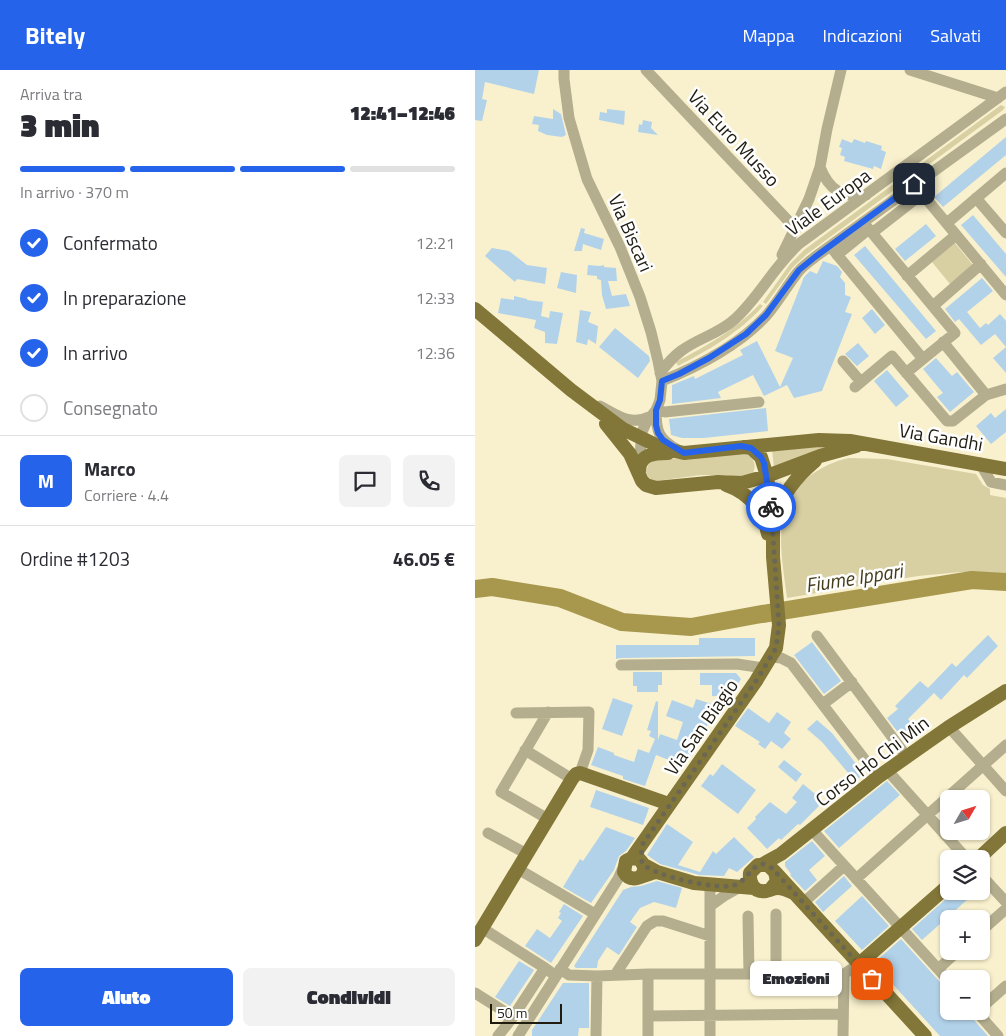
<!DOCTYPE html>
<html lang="it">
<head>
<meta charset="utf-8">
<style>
  body { margin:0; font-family:"Titillium Web",sans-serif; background:#f2f2f3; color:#2b2b33; height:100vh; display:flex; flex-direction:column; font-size:19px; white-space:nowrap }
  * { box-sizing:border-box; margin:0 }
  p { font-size:16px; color:#7c7c81 }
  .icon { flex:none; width:28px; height:28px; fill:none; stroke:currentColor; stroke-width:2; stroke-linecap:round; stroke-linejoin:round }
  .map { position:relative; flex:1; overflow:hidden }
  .details { display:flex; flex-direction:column; background:#fff; width:475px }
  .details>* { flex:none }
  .needle { width:32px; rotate:51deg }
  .controls { position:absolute; left:465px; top:720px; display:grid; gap:10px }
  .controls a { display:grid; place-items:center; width:50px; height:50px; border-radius:8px; background:#fff; box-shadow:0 1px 4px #0004; font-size:25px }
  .scale { position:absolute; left:15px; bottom:12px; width:72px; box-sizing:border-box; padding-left:5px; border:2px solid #1f1c0f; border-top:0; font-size:14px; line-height:18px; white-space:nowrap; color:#1f1c0f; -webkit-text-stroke:4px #fefefe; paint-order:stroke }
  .pin { position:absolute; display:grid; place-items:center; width:42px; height:42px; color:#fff; margin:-21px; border-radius:10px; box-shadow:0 2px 8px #0006 }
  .courier { position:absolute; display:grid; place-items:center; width:50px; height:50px; margin:-25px; border:4px solid #2563eb; border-radius:50%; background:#fff; color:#222; box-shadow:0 1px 6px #0007 }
  .bubble { position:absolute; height:35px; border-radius:8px; background:#fff; box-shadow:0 1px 4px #0004; font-size:16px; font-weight:800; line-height:35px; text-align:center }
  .overview em { font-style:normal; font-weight:800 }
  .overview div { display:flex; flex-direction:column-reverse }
  .overview { display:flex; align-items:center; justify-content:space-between; height:85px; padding:0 20px }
  h1 { font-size:32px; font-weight:800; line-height:38px }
  .bar { display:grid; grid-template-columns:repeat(4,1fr); gap:8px 5px; align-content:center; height:60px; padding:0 20px }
  .bar i { height:6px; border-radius:4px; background:#e1e1e2 }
  .bar .active { background:#2563eb }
  .bar p { grid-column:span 4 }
  .line { display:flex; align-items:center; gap:12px; padding:0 20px; border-top:1px solid #e1e1e2 }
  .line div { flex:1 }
  .round { display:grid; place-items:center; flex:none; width:52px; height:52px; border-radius:8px; background:#f2f2f3 }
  ol { padding:0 20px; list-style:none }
  li { display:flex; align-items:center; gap:15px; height:55px }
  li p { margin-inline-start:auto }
  li .icon { padding:5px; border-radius:50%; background:#2563eb; color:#fff; stroke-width:4 }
  li:last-child { color:#7c7c81 }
  li i { width:28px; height:28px; border:2px solid #e1e1e2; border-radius:50% }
  .action { display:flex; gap:10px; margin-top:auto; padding:10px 20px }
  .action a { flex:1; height:58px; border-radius:8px; background:#2563eb; color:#fff; font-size:20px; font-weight:800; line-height:58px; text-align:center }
  .action a+a { background:#f2f2f3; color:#2b2b33 }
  header { display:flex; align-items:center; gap:30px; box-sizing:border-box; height:70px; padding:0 25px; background:#2563eb; color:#fff }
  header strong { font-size:24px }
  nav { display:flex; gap:28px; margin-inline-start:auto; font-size:18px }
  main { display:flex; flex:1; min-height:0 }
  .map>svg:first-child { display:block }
  .green { fill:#d8cfa3 }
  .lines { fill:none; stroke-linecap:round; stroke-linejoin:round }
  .river { stroke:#a8984e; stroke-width:18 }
  .building { fill:#b2d2ea }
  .minor { stroke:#b4ae8f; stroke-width:11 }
  .major { stroke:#827639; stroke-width:14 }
  .done { stroke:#6b6752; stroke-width:5; stroke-dasharray:0 9 }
  .route { stroke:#2563eb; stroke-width:6 }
  .labels { text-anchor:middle; stroke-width:5; stroke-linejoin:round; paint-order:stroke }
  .street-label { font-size:19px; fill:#1f1c0f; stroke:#fefefe }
  .water-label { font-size:20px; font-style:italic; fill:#433c1b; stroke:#fefefe }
</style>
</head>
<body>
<header>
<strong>Bitely</strong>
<nav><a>Mappa</a><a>Indicazioni</a><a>Salvati</a></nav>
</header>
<main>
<section class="details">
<div class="overview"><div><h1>3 min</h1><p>Arriva tra</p></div><em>12:41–12:46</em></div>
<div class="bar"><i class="active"></i><i class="active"></i><i class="active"></i><i></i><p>In arrivo · 370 m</p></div>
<ol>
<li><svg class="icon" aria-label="check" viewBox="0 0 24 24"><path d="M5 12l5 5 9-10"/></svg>Confermato<p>12:21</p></li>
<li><svg class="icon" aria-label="check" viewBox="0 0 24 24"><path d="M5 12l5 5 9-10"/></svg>In preparazione<p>12:33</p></li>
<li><svg class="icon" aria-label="check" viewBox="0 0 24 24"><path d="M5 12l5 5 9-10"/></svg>In arrivo<p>12:36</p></li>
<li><i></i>Consegnato</li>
</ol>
<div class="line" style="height:90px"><b class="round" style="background:#2563eb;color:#fff">M</b><div><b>Marco</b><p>Corriere · 4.4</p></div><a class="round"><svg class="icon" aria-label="chat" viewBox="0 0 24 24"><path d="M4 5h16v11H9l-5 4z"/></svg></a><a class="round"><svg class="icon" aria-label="phone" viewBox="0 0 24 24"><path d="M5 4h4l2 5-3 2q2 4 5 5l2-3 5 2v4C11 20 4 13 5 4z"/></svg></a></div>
<div class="line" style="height:65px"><div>Ordine #1203</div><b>46.05 €</b></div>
<div class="action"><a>Aiuto</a><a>Condividi</a></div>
</section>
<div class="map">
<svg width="531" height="966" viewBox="0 0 531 966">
  <rect width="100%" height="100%" fill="#f9f1cd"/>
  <path class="green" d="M526,35l4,2 -2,3 -196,144 -14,13 -27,37 -3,-2 27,-38 14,-14z
    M479,172l19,23 -23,19 -18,-22z
    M285,234l3,2c-24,27 -53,43 -85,60l-2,-4c32,-17 59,-32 84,-58z
    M349,375l3,2 -53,21 -2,-19z
    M265,383c11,1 18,9 13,20l-15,5 -11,-3h-26l-45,6 -7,-3 -3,-6 3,-10 9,-3 41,-1z
    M374,388l38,1 89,15 7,11 7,4v6l16,3v76l-45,-2 -43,4 -131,22c-3,-24 -8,-50 -5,-74 4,-35 34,-59 67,-66z"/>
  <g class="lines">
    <path class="river" d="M0,519l17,-2 68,11 62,24 69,5 65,-12 216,-35 34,2"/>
  </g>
  <path class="building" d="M0,0h64l-5,24 -49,-12 -3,17 5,1 -5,21 -7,-1z
    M78,39l8,5 5,21 -4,2 -15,-2 -9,-4 1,-6 -7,-1 2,-8 19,3z
    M132,39l18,2 -1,14 -25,-5 1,-8 7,1z
    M168,50l9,2 -1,6 7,7 -20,-3 1,-8 3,1z
    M531,67v18l-63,52 -9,-10z
    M367,69l10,4 2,-4 11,4 1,-2 16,5 -1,4 5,2 -5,17 -7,-3 -1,3 -29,-8 1,-4 -5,-2 2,-7 -3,-1z
    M498,145l33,39v23l-45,-52z
    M451,154l10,12 -31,25 -10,-12z
    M106,158l4,1 -1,4 20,6 -3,11 -18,-6 -1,7h-8z
    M390,176l71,85 -10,8 -72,-84z
    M17,178l17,3 18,14 20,3 -2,16 -28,-5 -2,3 -30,-26z
    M348,191l14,5 5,6 -2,5 5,6v12l6,2 -6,15 7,2 -30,77 -28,7 -7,-13 -23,11 -11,-21 -35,17 3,6 -49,6v-19l22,-9 1,3 48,-24 -3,-5 17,-9 23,46 13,-29 -18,-7 29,-74 6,-6 7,3z
    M113,195l12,1 4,-1v2l12,1 1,13h-9l4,15 14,-2 4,12 -24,3 -4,-14 -1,-15 -4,-1v-3l-10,-1z
    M86,202l16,3 -1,18 -19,-5z
    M507,208l11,13 -26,21 13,16 6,-5 2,2 12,-11 6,7v52l-13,-15 13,-11 -11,-13 -14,11 -22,-26 -4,3 -10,-13z
    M39,226l13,3v1l16,2 -2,14 8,2 1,-7 13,2 -6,31 -12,-1v-11l-11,-4 2,-8 -38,-7 3,-15 13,2z
    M397,239l13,16 -10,9 -13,-16z
    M105,240l11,2 -3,10 10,4 -2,18 -8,-5 -1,6 -11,-3z
    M140,258l34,28 1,5 -12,17 -39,-31z
    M383,273l11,13 -12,10 -12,-12z
    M461,288l16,18 5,-4 17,20 -24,20 -13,-15 6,-4 -20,-24z
    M412,300l22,26 -13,11 -22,-26z
    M291,338l2,23 -64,7h-22l-11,-3 -2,-16z
    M531,339v23l-15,12 -15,-18 15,-13 4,5z
    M513,565l10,11 -31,32 -3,-3 -23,25 -7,-7 -26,26 13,15 -15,9 -19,-25 11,-9 -3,-3 25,-25 8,7 24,-25 4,4z
    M224,568h56v18l-134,2 -5,1v-14h83z
    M337,572l29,39 -17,13 -30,-39z
    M158,602h29v13h-4v7h-21v-6h-4z
    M225,603h36l5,6 -12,18 -17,-1v-11h-12z
    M138,628l20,7 -11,31 -20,-7z
    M221,629l19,6 -13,33 -18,28 -28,-11 -11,31 -22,-7v-3l-32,-11 7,-18 16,6v2l20,7 4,-13 11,4 6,-14 -6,-3 2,-5 -4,-1 9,-29 2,1v38l2,-6 17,6 6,-18 -17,-6 6,-16 21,8z
    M273,638l21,15 8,-11 14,10 -7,11 7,6 -9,10 -11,-8 -6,8 -7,-5 2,-2 -25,-16z
    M342,650l15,13 32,41 -9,7 -33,-39 -15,-13z
    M309,690l18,14 -6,8 -18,-15z
    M247,694l34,26 -18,24 -37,-28 9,-12 3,2z
    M412,711l13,14 -61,53 -15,-17z
    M328,714l21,17 -24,24 -2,-1 -17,16 -2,-2 -12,11 -20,-21 9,-9 -1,-2 15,-15 16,12 11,-12 -5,-4z
    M121,720l53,18 -6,17 -53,-18z
    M192,754l26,18 -15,23 22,7 13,-21 3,3 18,-17 20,20 -17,15 -8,-4 -5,8 -25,-1 1,-2 -1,2 -3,-1 -36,-10 -13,-9z
    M131,757l29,11 -9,13 -7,5 -5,14 -23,33 -28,-16 17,-28 3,2z
    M337,771l13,15 -16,14 8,10 -12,11 -15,-16 1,-1 -6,-8v-4z
    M369,806l8,10 -29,26 -8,-10z
    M182,811l25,7 -6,20 -22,-6 -14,6 -10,14 7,5 -18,28 -12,-8 -9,14 -1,7h-21l-2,-2 49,-76 8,-3 10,-1z
    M480,821h22l-55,49 -10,-11z
    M387,826l27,30 -27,24 -27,-29z
    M89,834l19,12 -32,47 -26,-17 12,-17 13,9 12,-17 -4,-3 3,-5 -2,-1z
    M426,869l48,53v19h17l22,25h-48l-52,-57 -14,-16z
    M44,891l15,9 -24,36 -15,-9z
    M88,913h26v45h-10l-1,8h-46v-6z"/>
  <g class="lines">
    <path class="minor" d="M89,0v9l5,39 18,61 33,68 20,50 11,35 7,29 4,20 -2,19 -4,10 -10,13 -4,9 -3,35
      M171,0l150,159
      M435,0l88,28
      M345,97c9,23 22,31 46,28
      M439,114l92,111
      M501,128l30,35
      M388,152l92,111 -32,26
      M472,153l59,-50
      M397,163l50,-39
      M355,176l93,113 -17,14
      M307,185l27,-56 11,-32 7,-38 14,-59
      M362,185l32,-26
      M432,206l49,-41
      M458,236l48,-42
      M468,272l43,53
      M368,291l18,21
      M185,303c6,-8 13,-16 21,-22 17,-13 38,-17 54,-32 25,-23 39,-53 65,-76l206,-151
      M187,311c37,-15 76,-35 104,-65 12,-14 21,-30 32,-44 5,-6 11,-10 17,-15l191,-138
      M380,317l37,-31 55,65h6l33,-26 20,-6
      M125,336c17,9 30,20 49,11
      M181,340l9,2 94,-10
      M181,340c0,21 2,29 22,40
      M505,393l11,19 15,3
      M342,566l90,121
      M296,587l10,1 10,5 87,114
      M146,595l116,-1 27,4
      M348,634l29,-22
      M73,642l-47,80 47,27
      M41,643l73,-1 -1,38 -8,23
      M474,657l57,64
      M50,680l47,29
      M412,700l80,89
      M337,760l137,151
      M13,763l39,21
      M43,799l77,45
      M506,805l25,27
      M381,809l150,-134
      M328,833l41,-37
      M235,836l14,-10 16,-9
      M301,844v60
      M273,846l1,58
      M7,858l63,40
      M506,861l25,-22
      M85,899l9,6 28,1 51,-2h196l15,-10
      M463,899l20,-18
      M140,905l32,-49 8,-5h8l47,15
      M0,923l38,24
      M506,938l25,-22
      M501,941l22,25
      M173,946l195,-2
      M23,966l15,-19 32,-49 11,8
      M43,966l100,-157 5,-11
      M121,966l1,-60
      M173,966v-62
      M235,966v-150
      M368,966l1,-62"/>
    <path class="major" d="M0,239l96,81 52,39 39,19 22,5 135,-13 31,1 156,28
      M131,354l24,30 12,27 4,4 10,3 62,-6 24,1 25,-7 53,-20 36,-10
      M164,402c0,-18 15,-19 29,-19
      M251,415c23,8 37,25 42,49
      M299,450c8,-25 21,-42 41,-59
      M157,788l124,-177 20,-33 3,-23 -6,-68v-34l-6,-47 -6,-19 -10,-9 -7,-1
      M503,789l28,-26
      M288,794l18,-10 97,-77 71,-50 57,-36
      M169,795l13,7 37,11 60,5
      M300,802l150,164
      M167,805c4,-6 2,-11 -3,-16l-7,-1 -6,3 -2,11c8,14 21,1 33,0
      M295,820l7,-9 -2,-9 -7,-7h-10l-8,8c-1,10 4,20 16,18 4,-1 8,-3 12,-3 6,0 11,3 16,5
      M0,870l97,-161 4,-5 4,-1 89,31
      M384,894l90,-79"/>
  </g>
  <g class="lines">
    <path class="done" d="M296,437l8,118 -3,23 -20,33 -114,164c0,5 -2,15 1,19 10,12 78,27 92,21 10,-4 14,-14 23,-20l5,-1 9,4 100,111"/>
    <path class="route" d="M296,437l-7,-44 -3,-6 -10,-9 -10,-2 -57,7 -21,-13 -5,-7 -2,-8v-15l4,-10 2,-19 17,-7 30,-16 37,-24 20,-19 33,-45 16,-13 99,-73"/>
  </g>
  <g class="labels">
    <g class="street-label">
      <text transform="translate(259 68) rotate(47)" y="7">Via Euro Musso</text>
      <text transform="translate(353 132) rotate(-36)" y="7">Viale Europa</text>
      <text transform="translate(156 163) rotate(66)" y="7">Via Biscari</text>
      <text transform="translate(466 367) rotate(10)" y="7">Via Gandhi</text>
      <text transform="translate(226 657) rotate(-55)" y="7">Via San Biagio</text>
      <text transform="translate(397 691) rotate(-37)" y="7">Corso Ho Chi Min</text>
    </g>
    <g class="water-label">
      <text transform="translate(379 508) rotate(-9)" y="7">Fiume Ippari</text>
    </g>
  </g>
</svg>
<div class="controls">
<a><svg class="needle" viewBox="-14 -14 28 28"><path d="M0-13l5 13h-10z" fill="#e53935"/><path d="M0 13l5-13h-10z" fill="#7c7c81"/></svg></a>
<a><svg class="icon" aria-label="layers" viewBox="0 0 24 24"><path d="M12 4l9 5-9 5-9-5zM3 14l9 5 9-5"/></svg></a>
<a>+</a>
<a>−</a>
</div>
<div class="scale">50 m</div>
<div class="pin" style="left:397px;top:909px;background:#ea580c"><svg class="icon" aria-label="bag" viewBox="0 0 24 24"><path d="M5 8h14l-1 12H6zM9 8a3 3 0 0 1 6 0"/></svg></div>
<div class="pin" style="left:439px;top:114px;background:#1f2937"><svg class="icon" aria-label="home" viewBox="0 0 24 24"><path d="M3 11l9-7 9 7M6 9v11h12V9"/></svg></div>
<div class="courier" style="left:296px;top:437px"><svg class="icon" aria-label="bike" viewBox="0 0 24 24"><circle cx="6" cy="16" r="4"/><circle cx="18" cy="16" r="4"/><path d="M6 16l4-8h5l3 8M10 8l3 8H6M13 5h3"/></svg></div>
<div class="bubble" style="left:275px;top:891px;width:92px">Emozioni</div>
</div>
</main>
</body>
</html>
